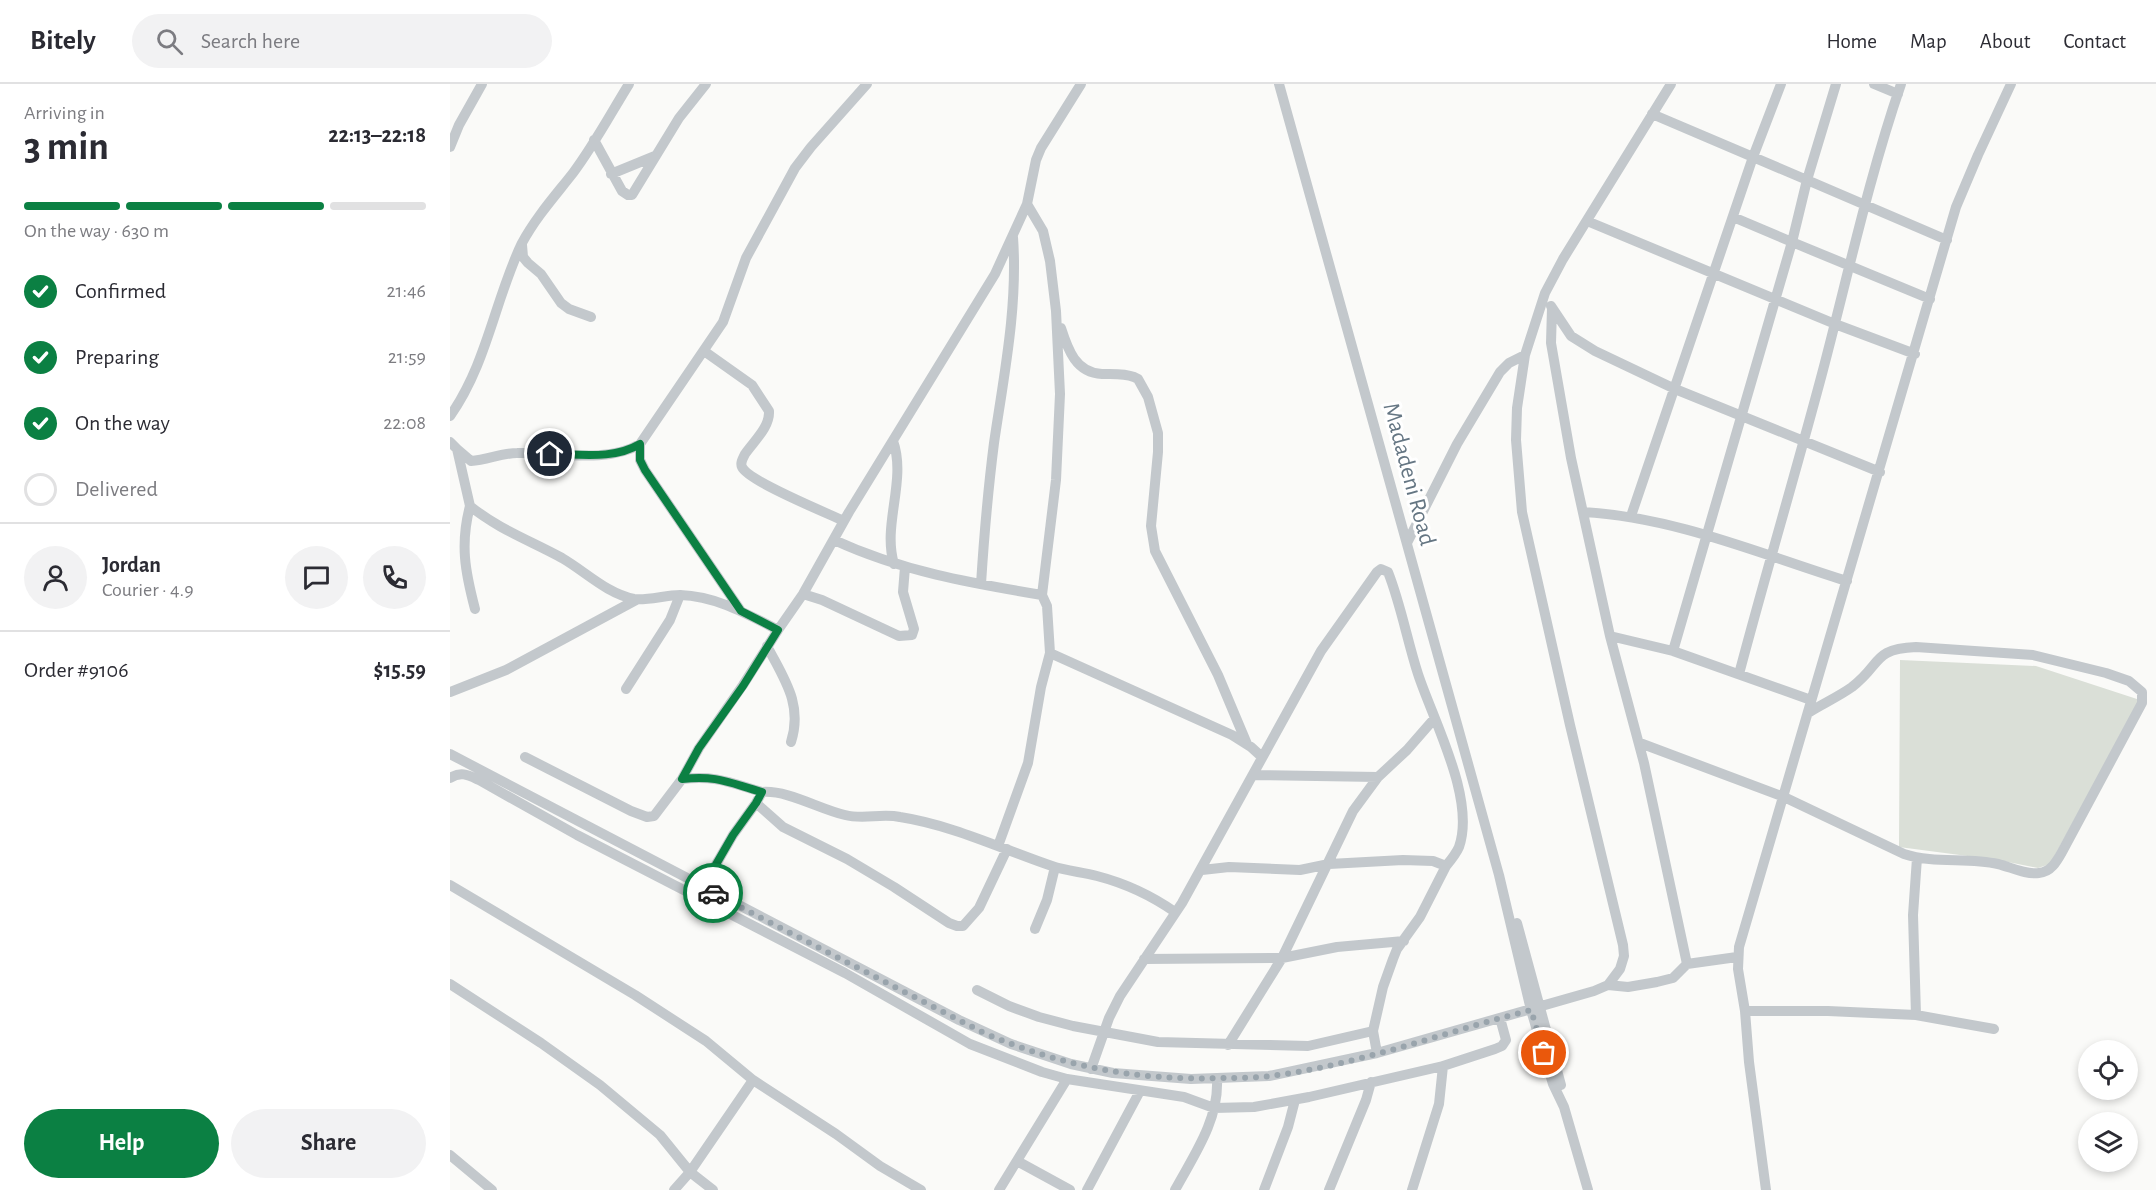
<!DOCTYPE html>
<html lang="en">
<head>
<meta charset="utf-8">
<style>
  body { margin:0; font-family:"Alegreya Sans",sans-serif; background:#f2f2f3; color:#2b2b33; height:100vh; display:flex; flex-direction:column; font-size:22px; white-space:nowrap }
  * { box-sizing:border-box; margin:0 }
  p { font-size:20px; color:#7c7c81 }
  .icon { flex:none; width:33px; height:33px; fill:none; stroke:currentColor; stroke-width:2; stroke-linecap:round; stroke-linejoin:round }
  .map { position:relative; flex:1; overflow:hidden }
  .drawer { display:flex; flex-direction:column; background:#fff; width:450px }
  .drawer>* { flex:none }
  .tools { position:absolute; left:1628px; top:956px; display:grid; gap:12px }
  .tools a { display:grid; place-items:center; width:60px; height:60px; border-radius:50%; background:#fff; box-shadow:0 3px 9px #0003; font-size:30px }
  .pin { position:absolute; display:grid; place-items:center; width:51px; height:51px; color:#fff; margin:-26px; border:3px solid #fff; border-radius:50%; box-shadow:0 2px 6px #0007 }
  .courier { position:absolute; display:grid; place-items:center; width:60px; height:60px; margin:-30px; border:4px solid #0b8043; border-radius:50%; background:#fff; color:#222; box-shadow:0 2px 8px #0007 }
  .summary em { font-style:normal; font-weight:600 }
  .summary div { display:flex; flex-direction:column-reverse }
  .summary { display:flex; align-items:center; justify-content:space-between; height:102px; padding:0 24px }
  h1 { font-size:39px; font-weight:600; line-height:45px }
  .bar { display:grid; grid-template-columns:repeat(4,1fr); gap:9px 6px; align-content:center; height:72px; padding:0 24px }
  .bar i { height:8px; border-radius:4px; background:#e1e1e2 }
  .bar .selected { background:#0b8043 }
  .bar p { grid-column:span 4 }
  .line { display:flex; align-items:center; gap:15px; padding:0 24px; border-top:2px solid #e1e1e2 }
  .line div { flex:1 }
  .round { display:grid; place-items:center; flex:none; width:63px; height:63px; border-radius:32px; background:#f2f2f3 }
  ol { padding:0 24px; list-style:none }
  li { display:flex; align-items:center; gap:18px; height:66px }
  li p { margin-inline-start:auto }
  li .icon { padding:6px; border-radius:50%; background:#0b8043; color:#fff; stroke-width:4 }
  li:last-child { color:#7c7c81 }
  li i { width:33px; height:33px; border:3px solid #e1e1e2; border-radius:50% }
  .action { display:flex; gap:12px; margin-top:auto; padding:12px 24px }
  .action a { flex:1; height:69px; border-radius:36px; background:#0b8043; color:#fff; font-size:24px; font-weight:600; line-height:69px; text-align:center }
  .action a+a { background:#f2f2f3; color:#2b2b33 }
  header { display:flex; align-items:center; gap:36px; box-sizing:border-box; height:84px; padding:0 30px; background:#fff; border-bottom:2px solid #e1e1e2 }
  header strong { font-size:28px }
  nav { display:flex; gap:33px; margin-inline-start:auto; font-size:21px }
  .search { width:420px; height:54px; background:#f2f2f3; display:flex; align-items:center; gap:15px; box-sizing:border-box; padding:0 21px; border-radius:33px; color:#7c7c81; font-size:22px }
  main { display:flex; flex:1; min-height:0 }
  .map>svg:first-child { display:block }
  .green { fill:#dadfd7 }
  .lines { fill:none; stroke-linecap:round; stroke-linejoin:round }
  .minor { stroke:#c3c8cc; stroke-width:10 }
  .done { stroke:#99a4ac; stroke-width:6; stroke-dasharray:0 10.8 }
  .route { stroke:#0b8043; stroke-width:8 }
  .labels { text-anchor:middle; stroke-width:6; stroke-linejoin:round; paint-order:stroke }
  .street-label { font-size:24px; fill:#657683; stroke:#fff }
</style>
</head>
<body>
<header>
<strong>Bitely</strong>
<div class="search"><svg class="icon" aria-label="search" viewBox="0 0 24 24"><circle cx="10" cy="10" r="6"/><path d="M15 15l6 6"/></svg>Search here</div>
<nav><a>Home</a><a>Map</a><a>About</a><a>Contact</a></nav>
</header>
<main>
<section class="drawer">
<div class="summary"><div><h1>3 min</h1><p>Arriving in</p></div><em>22:13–22:18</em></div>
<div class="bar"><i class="selected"></i><i class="selected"></i><i class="selected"></i><i></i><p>On the way · 630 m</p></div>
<ol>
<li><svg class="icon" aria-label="check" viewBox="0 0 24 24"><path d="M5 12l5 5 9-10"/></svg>Confirmed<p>21:46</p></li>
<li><svg class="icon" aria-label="check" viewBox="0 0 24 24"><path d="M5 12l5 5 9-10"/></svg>Preparing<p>21:59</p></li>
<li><svg class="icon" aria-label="check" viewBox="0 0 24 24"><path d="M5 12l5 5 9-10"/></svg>On the way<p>22:08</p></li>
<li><i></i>Delivered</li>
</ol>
<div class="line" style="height:108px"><a class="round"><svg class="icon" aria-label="person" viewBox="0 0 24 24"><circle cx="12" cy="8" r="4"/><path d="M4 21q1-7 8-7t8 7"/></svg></a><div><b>Jordan</b><p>Courier · 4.9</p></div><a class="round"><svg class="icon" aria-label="chat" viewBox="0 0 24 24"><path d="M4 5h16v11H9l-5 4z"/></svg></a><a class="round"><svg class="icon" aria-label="phone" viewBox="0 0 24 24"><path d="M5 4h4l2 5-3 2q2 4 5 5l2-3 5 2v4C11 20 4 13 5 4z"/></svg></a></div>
<div class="line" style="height:78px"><div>Order #9106</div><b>$15.59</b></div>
<div class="action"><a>Help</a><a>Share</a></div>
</section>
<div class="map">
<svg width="1706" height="1106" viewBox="0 0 1706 1106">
  <rect width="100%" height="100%" fill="#fafaf8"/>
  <path class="green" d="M1450,576l136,6 104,34 -90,164 -12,4 -40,-8 -99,-13z"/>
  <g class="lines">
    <path class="minor" d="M829,0l220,791 32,135 22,74 11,23 24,83
      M1386,0l-29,96 140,60
      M1424,0l24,10
      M1202,30l155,66 -15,62 138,57
      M144,56l28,51 6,4h4l47,-77 27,-34
      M0,63l9,-22 23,-41
      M161,90l44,-18
      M577,120l16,27 7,30 6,50 4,83 -4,86 -14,115 5,11 3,47 182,82 19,12 11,10
      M1137,137l248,103 80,30
      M72,161l1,12 5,6 13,11 20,29 8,6 22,8
      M1101,222l20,30 24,15 80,38 205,83
      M1102,224l-1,35 20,115 39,178 34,127 43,201
      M611,244c7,22 15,45 41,46 10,0 22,-1 32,3l4,2 10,18 10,36v19l-7,74 4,25 63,124 29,69
      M254,267l48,34 17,26c1,16 -15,30 -24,43 -2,4 -5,9 -3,13 6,14 85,46 102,54
      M0,332c37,-52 45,-117 72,-173 14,-26 33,-47 51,-70 21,-28 38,-60 56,-89
      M443,357c14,39 -11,84 1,123
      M0,358l7,7 13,57c28,23 61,35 92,52 24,14 44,35 72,41 12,2 32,-4 46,-4 36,1 67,19 98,35l-35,55 -44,63 -17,31 -28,37 -7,1 -16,-6 -106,-54
      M7,365l14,12c16,-1 31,-8 46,-8 38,-1 90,11 123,-9
      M20,422c-10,38 -5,65 5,103
      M1133,428c92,5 177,42 264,69
      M1181,432l122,-359 28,-73
      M384,456c67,31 136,43 208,55
      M957,459l50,-99 43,-72 9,-9 16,-8
      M531,500c3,-47 7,-94 13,-141 10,-68 24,-137 19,-206
      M353,510l19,6 77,36 13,-1 2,-6 -11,-37 2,-25
      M291,527l-96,-141 -5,-10v-16l83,-122 23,-64 49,-90 16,-21 56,-63
      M328,546l25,-36 46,-82 146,-238 32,-70 9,-44 5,-12 40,-64
      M1160,552l63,15 138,49
      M317,562c17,33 36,58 24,96
      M1223,567l119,-409 -59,-25
      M1289,590c27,-102 57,-202 84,-304 25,-95 46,-193 78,-286
      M176,605l44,-69 10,-25
      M0,608l56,-22 130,-70
      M1190,659l144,54 120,57c30,10 63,3 94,10 13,3 27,11 41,9 12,-1 18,-12 23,-21l80,-149v-11l-13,-11 -23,-8 -73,-18 -117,-8c-44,2 -34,17 -64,40 -14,10 -30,17 -44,26
      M0,670l509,266 52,24 60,20 42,9 78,6 78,-3 108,-23 217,-62 14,-6 12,-16 4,-13 -1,-11 -53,-220 -48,-213 -6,-72 1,-32 8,-53 20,-62 18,-34 108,-175
      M803,691l125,2
      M0,694c11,-7 18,-3 29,2l98,55 268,138 125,71 72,28 25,7 117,18 30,11 40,-1 55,-10 134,-31 52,-17 7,-3 4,-6 -6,-22
      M232,695c34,-4 49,4 80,13
      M306,719l27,24 64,32 47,28 55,36 8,3h6l16,-18 28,-59
      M548,762l30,-83 13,-76 9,-34
      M752,786l27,-3 71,3 29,-6 74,-4 30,1 13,5 -26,51 -23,32 -4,10 -10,28 -10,44 4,22
      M0,801l185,110 71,46 47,39 83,54 44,32 41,24
      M253,803l30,-52 23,-32 6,-11c26,-2 57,17 83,23 19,5 36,-2 55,2 52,8 102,32 152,49 14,5 30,6 45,10 27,7 55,20 78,36
      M1067,839l44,162
      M585,845l12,-29 8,-33
      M694,875l138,-1 55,-11 67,-6
      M0,900l91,59 59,42 60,50 30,37 23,18
      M1158,901l20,2 29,-5 16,-4 14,-14 50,-7
      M527,906l32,16 30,11 34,9 85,16 150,4 65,-15
      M1295,927h83l88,4 -3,-100 4,-57
      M1466,931l78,14
      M778,961l54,-87 71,-147 25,-34 29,-27 27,-31
      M641,985l18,-51 11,-22 62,-93 139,-252 56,-79 4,-3 7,3c13,33 19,68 30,102 15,46 58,125 41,173 -3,7 -8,13 -13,19
      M0,1071l42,35
      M567,1077l53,29
      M224,1106l16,-18 63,-92
      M549,1106l68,-111
      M637,1106l53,-99
      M725,1106c19,-35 44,-70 42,-111
      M814,1106l24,-63 7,-27
      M879,1106l37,-90 5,-18
      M962,1106l27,-86 4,-38
      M1316,1106l-17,-128 -4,-51 -7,-42 1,-22 217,-740 22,-52 33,-71"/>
  </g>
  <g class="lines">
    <path class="done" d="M263,809l271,140c80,34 154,48 240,45 15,0 31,0 46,-2 89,-11 174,-44 261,-66l13,43"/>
    <path class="route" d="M100,370c30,0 63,6 90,-10v16l5,10 96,141 37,19 -35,56 -44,62 -17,31c36,-4 47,4 80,13l-6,11 -23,32 -30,52 10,6"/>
  </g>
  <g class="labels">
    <g class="street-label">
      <text transform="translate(960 390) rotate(75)" y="8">Madadeni Road</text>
    </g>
  </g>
</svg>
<div class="tools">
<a><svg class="icon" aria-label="locate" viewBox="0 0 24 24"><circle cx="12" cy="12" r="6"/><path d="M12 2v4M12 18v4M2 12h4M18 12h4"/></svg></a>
<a><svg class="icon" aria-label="layers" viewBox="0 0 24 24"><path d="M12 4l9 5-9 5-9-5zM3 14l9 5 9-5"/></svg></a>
</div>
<div class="pin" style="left:1094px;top:969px;background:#ea580c"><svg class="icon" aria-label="bag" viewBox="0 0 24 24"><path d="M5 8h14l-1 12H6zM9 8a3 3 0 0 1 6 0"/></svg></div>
<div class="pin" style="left:100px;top:370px;background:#1f2937"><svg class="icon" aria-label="home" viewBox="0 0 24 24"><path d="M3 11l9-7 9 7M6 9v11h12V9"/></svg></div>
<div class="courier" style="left:263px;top:809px"><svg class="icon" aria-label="car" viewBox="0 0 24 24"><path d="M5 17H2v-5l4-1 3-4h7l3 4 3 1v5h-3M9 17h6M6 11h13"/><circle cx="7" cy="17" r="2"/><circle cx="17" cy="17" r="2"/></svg></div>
</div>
</main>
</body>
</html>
